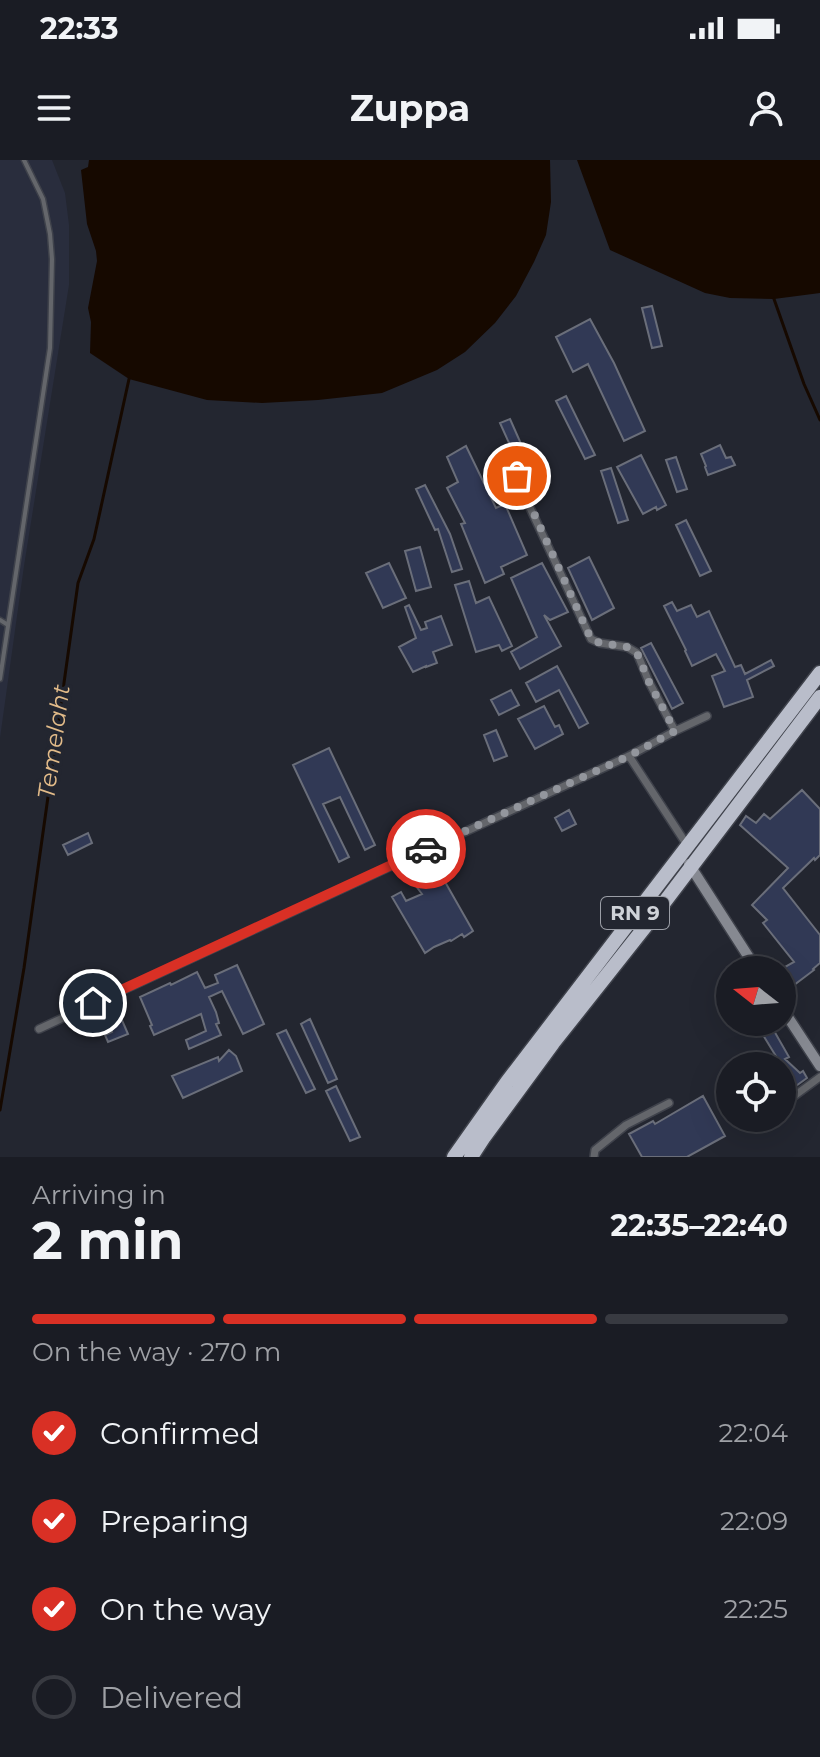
<!DOCTYPE html>
<html lang="en">
<head>
<meta charset="utf-8">
<style>
  body { margin:0; font-family:Montserrat,sans-serif; background:#23252c; color:#f1f3f6; height:100vh; display:flex; flex-direction:column; font-size:30px; white-space:nowrap }
  * { box-sizing:border-box; margin:0 }
  p { font-size:26px; color:#9fa1a6 }
  .icon { flex:none; width:44px; height:44px; fill:none; stroke:currentColor; stroke-width:2; stroke-linecap:round; stroke-linejoin:round }
  .map { position:relative; height:997px; overflow:hidden }
  .sheet { display:flex; flex-direction:column; background:#1a1c24; flex:1 }
  .sheet>* { flex:none }
  .needle { width:52px; rotate:287deg }
  .fabs { position:absolute; left:716px; top:796px; display:grid; gap:16px }
  .fabs a { display:grid; place-items:center; width:80px; height:80px; border-radius:50%; background:#1a1c24; box-shadow:0 8px 32px #0002,0 0 0 2px #383a41; font-size:40px }
  .pin { position:absolute; display:grid; place-items:center; width:68px; height:68px; color:#fff; margin:-34px; border:4px solid #fff; border-radius:50%; box-shadow:0 2px 8px #0007 }
  .courier { position:absolute; display:grid; place-items:center; width:80px; height:80px; margin:-40px; border:6px solid #d93025; border-radius:50%; background:#fff; color:#222; box-shadow:0 2px 10px #0007 }
  .head em { font-style:normal; font-weight:700 }
  .head div { display:flex; flex-direction:column-reverse }
  .head { display:flex; align-items:center; justify-content:space-between; height:136px; padding:0 32px }
  h1 { font-size:52px; font-weight:700; line-height:60px }
  .bar { display:grid; grid-template-columns:repeat(4,1fr); gap:12px 8px; align-content:center; height:96px; padding:0 32px }
  .bar i { height:10px; border-radius:6px; background:#383a41 }
  .bar .on { background:#d93025 }
  .bar p { grid-column:span 4 }
  ol { padding:0 32px; list-style:none }
  li { display:flex; align-items:center; gap:24px; height:88px }
  li p { margin-inline-start:auto }
  li .icon { padding:8px; border-radius:50%; background:#d93025; color:#fff; stroke-width:4 }
  li:last-child { color:#9fa1a6 }
  li i { width:44px; height:44px; border:4px solid #383a41; border-radius:50% }
  .status { display:flex; justify-content:space-between; align-items:center; height:56px; padding:0 40px; background:#1a1c24; direction:ltr }
  .status svg { height:22px; fill:currentColor }
  header { display:flex; justify-content:space-between; align-items:center; height:104px; padding:0 32px; background:#1a1c24; font-size:36px; font-weight:700 }
  .map>svg:first-child { display:block }
  .built { fill:#292d3d }
  .water { fill:#160900 }
  .lines { fill:none; stroke-linecap:round; stroke-linejoin:round }
  .stream { stroke:#160900; stroke-width:3 }
  .building { fill:#313955; stroke:#6a6e7a; stroke-width:2 }
  .lane-casing { stroke:#3f424b; stroke-width:7 }
  .street-casing { stroke:#3f424b; stroke-width:10 }
  .secondary-casing { stroke:#3f424b; stroke-width:13 }
  .highway-casing { stroke:#3f424b; stroke-width:17 }
  .lane { stroke:#64666b; stroke-width:4 }
  .street { stroke:#64666b; stroke-width:7 }
  .secondary { stroke:#868991; stroke-width:10 }
  .highway { stroke:#b9bdca; stroke-width:14 }
  .done { stroke:#93969d; stroke-width:8; stroke-dasharray:0 14.4 }
  .route { stroke:#d93025; stroke-width:10 }
  .labels { text-anchor:middle; stroke-width:7; stroke-linejoin:round; paint-order:stroke }
  .shield { fill:#232630; stroke:#9b9ea6; stroke-width:2 }
  .shield-label { font-size:20px; font-weight:bold; fill:#cfd2d8 }
  .water-label { font-size:24px; font-style:italic; fill:#e2bb89; stroke:#232630 }
</style>
</head>
<body>
<div class="status"><b>22:33</b><svg viewBox="0 0 49 12"><path d="M0 12V9h3v3zM5 12V6h3v6zM10 12V3h3v9zM15 12V0h3v12zM26 1h20v11H26zM47 4h2v5h-2z"/></svg></div>
<header><svg class="icon" aria-label="menu" viewBox="0 0 24 24"><path d="M4 6h16M4 12h16M4 18h16"/></svg>Zuppa<svg class="icon" aria-label="person" viewBox="0 0 24 24"><circle cx="12" cy="8" r="4"/><path d="M4 21q1-7 8-7t8 7"/></svg></header>
<div class="map">
<svg width="820" height="997" viewBox="0 0 820 997">
  <rect width="100%" height="100%" fill="#232630"/>
  <path class="built" d="M0,0h52l13,33 4,32v60l-45,281 -24,172z"/>
  <path class="water" d="M89,0h461l1,42 -5,33 -12,27 -18,34 -21,27 -30,29 -28,18 -55,23 -64,7 -56,3 -55,-3 -78,-21 -39,-26 1,-31 -3,-14 9,-47 -1,-10 -9,-27 -6,-54 7,-3z
    M577,0h243v133l-46,6 -44,-1 -25,-5 -95,-43z"/>
  <g class="lines">
    <path class="stream" d="M774,139l30,85 16,36
      M0,950l24,-142 54,-385 16,-44 35,-160"/>
  </g>
  <path class="building" d="M652,146l10,40 -10,2 -10,-40z
    M590,159l24,44 31,68 -21,10 -36,-77 -15,8 -17,-35z
    M566,236l29,59 -10,4 -29,-58z
    M510,259l28,63 -9,5 -29,-64z
    M720,285l6,13 5,-1 4,8 -27,10 -3,-8 1,-1 -5,-12z
    M466,286l30,62 9,-4 22,51 -26,12 3,7 -19,9 -24,-59 4,-1 -18,-35 11,-6 -11,-25z
    M641,295l25,50 -9,5 -1,-3 -13,7 -26,-47z
    M676,297l11,32 -10,3 -11,-32z
    M611,308l17,52 -10,3 -17,-52z
    M425,325l25,49 12,35 -10,3 -14,-43 -3,1 -19,-41z
    M686,360l25,51 -11,5 -24,-51z
    M420,387l11,40 -15,4 -11,-40z
    M589,397l25,51 -22,12 -24,-52z
    M389,403l17,35 -23,10 -17,-35z
    M542,403l26,49 -18,8 -6,-5 17,31 -41,23 -9,-17 26,-15 -26,-59z
    M469,421l7,22 13,-6 23,49 -10,5 -3,-6 -23,7 -21,-67z
    M672,442l5,9 14,-6 6,12 12,-6 26,56 6,-2 4,9 26,-14 3,6 -27,14 6,17 -29,10 -12,-31 13,-5 -9,-17 -24,12 -7,-15 1,-1 -22,-44z
    M409,445l12,25 6,-2 -2,-6 16,-6 11,29 -19,7 4,11 -11,4v-1l-13,6 -14,-25 17,-9 -11,-31z
    M651,483l32,60 -11,6 -31,-61z
    M557,506l31,57 -9,5 -20,-38 -23,12 -10,-19z
    M511,530l8,15 -20,10 -8,-15z
    M544,546l11,21 4,-2 4,9 -28,15 -17,-30z
    M496,570l11,26 -13,5 -10,-26z
    M329,588l46,97 -10,5 -25,-53 -17,7 26,53 -10,5 -46,-97z
    M802,630l18,19v46l-5,5 -1,-2 -31,30 37,47v28l-7,6 1,1 -20,15 -11,-17 11,-6 -31,-39 4,-3 -15,-15 36,-37 -48,-43 6,-9 10,7 8,-9 6,5z
    M569,650l7,14 -14,7 -7,-13z
    M88,673l4,10 -24,12 -5,-10z
    M440,713l33,58 -9,6 -2,-3 -11,7 -1,-1 -16,7 -9,6 -33,-56 9,-5 5,9 16,-7 -6,-8z
    M237,805l27,59 -21,10 -21,-43 -13,6 7,15 3,11 -3,1 5,11 -32,14 -3,-9 20,-9 -5,-17 -47,21 -4,-9 2,-1 -12,-28 30,-14 1,2 26,-13 8,16 13,-5 -3,-8z
    M121,858l7,16 -20,8 -3,-7 7,-3 -3,-9z
    M310,859l27,60 -9,4 -27,-59z
    M755,862h14l20,35 -4,2 15,14 3,-2 4,7 -25,18v-30z
    M286,870l29,59 -9,4 -29,-59z
    M229,890l7,6 6,15 -59,27 -11,-22 46,-19 1,4z
    M336,926l24,51 -10,4 -24,-50z
    M703,936l22,40 -38,21h-45l-13,-23 24,-13 2,3z"/>
  <g class="lines">
    <g class="lane-casing">
      <path id="lane" d="M0,460l8,5
        M0,519l50,-331 2,-89 -2,-25 -7,-35 -19,-39"/>
    </g>
    <g class="street-casing">
      <path id="street" d="M505,294l86,185 9,4 27,4 10,6 12,29 26,49
        M629,596l58,89
        M39,869l590,-273 46,-25 32,-15
        M782,945l38,-28
        M594,997l1,-7 31,-25 43,-22"/>
    </g>
    <g class="secondary-casing">
      <path id="secondary" d="M689,704l68,106
        M782,848l38,58"/>
    </g>
    <g class="highway-casing">
      <path id="highway" d="M454,997l53,-75 313,-409
        M471,997l13,-20 69,-94 107,-135 160,-211"/>
    </g>
    <use href="#lane" class="lane"/>
    <use href="#street" class="street"/>
    <use href="#secondary" class="secondary"/>
    <use href="#highway" class="highway"/>
  </g>
  <g class="lines">
    <path class="done" d="M426,689l203,-93 46,-25 -26,-49 -12,-29 -10,-6 -27,-4 -9,-4 -74,-163"/>
    <path class="route" d="M93,843l333,-154"/>
  </g>
  <g class="labels">
    <rect class="shield" x="601" y="737" width="68" height="32" rx="6"/>
    <g class="shield-label">
      <text x="635" y="760">RN 9</text>
    </g>
    <g class="water-label">
      <text transform="translate(54 582) rotate(-82)" y="8">Temelaht</text>
    </g>
  </g>
</svg>
<div class="fabs">
<a><svg class="needle" viewBox="-14 -14 28 28"><path d="M0-13l5 13h-10z" fill="#e53935"/><path d="M0 13l5-13h-10z" fill="#9fa1a6"/></svg></a>
<a><svg class="icon" aria-label="locate" viewBox="0 0 24 24"><circle cx="12" cy="12" r="6"/><path d="M12 2v4M12 18v4M2 12h4M18 12h4"/></svg></a>
</div>
<div class="pin" style="left:517px;top:316px;background:#ea580c"><svg class="icon" aria-label="bag" viewBox="0 0 24 24"><path d="M5 8h14l-1 12H6zM9 8a3 3 0 0 1 6 0"/></svg></div>
<div class="pin" style="left:93px;top:843px;background:#1f2937"><svg class="icon" aria-label="home" viewBox="0 0 24 24"><path d="M3 11l9-7 9 7M6 9v11h12V9"/></svg></div>
<div class="courier" style="left:426px;top:689px"><svg class="icon" aria-label="car" viewBox="0 0 24 24"><path d="M5 17H2v-5l4-1 3-4h7l3 4 3 1v5h-3M9 17h6M6 11h13"/><circle cx="7" cy="17" r="2"/><circle cx="17" cy="17" r="2"/></svg></div>
</div>
<section class="sheet">
<div class="head"><div><h1>2 min</h1><p>Arriving in</p></div><em>22:35–22:40</em></div>
<div class="bar"><i class="on"></i><i class="on"></i><i class="on"></i><i></i><p>On the way · 270 m</p></div>
<ol>
<li><svg class="icon" aria-label="check" viewBox="0 0 24 24"><path d="M5 12l5 5 9-10"/></svg>Confirmed<p>22:04</p></li>
<li><svg class="icon" aria-label="check" viewBox="0 0 24 24"><path d="M5 12l5 5 9-10"/></svg>Preparing<p>22:09</p></li>
<li><svg class="icon" aria-label="check" viewBox="0 0 24 24"><path d="M5 12l5 5 9-10"/></svg>On the way<p>22:25</p></li>
<li><i></i>Delivered</li>
</ol>
</section>
</body>
</html>
